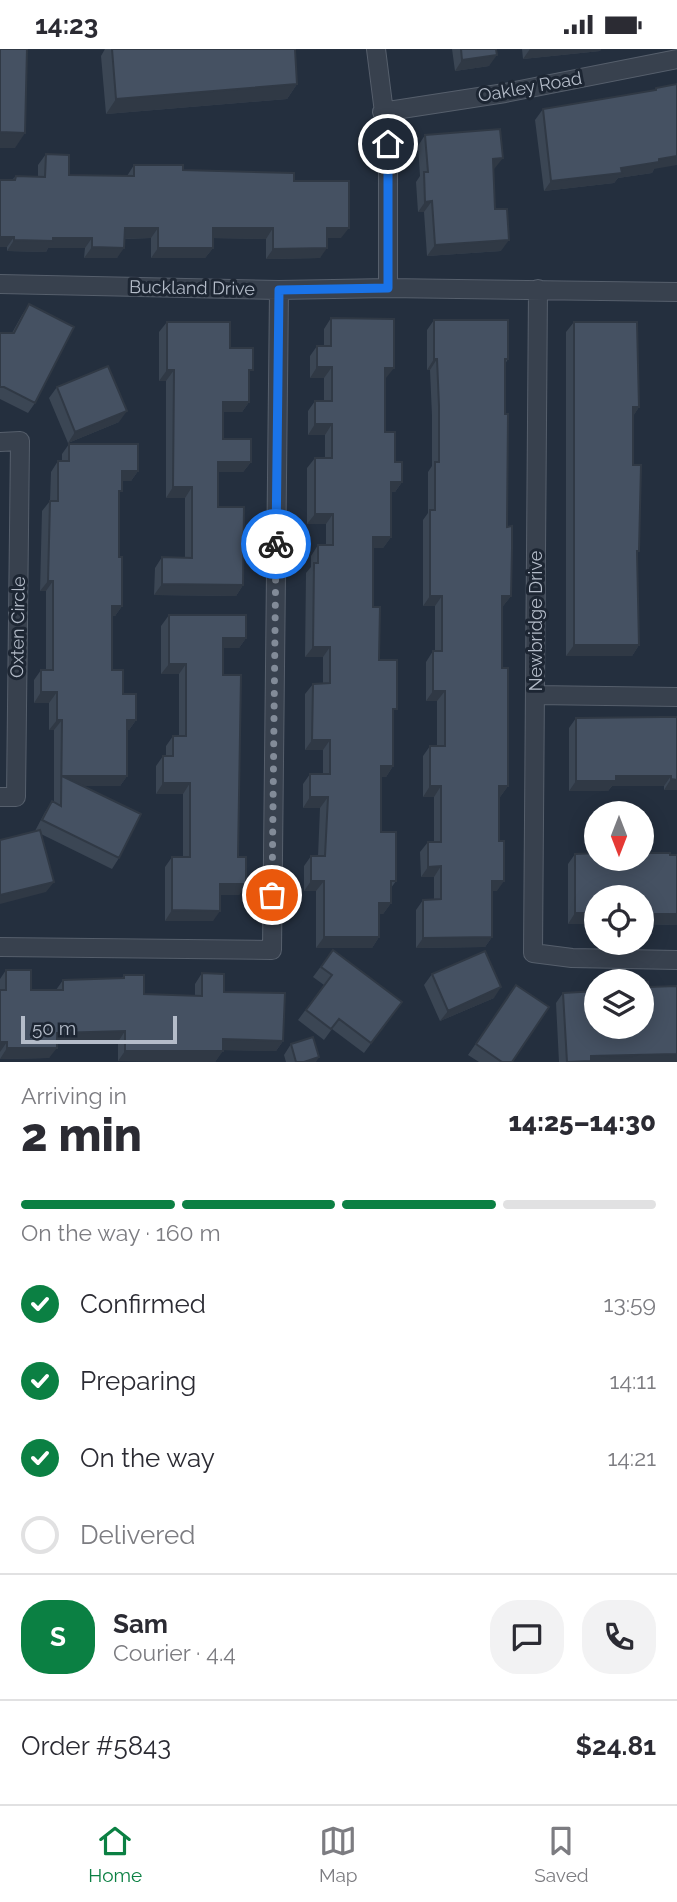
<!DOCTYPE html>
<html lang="en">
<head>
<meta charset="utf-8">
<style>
  body { margin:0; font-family:Raleway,sans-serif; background:#f2f2f3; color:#2b2b33; height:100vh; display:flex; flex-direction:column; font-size:26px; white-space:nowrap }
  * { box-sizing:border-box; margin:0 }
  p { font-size:23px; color:#7c7c81 }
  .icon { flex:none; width:38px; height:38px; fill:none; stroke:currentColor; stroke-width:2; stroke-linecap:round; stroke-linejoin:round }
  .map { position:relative; height:1013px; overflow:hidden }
  .side { display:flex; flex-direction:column; background:#fff; flex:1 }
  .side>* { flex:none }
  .needle { width:46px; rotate:180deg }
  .fabs { position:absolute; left:584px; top:752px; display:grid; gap:14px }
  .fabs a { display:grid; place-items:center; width:70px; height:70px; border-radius:50%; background:#fff; box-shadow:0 4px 18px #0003; font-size:35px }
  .scale { position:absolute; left:21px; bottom:18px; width:156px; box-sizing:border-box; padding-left:7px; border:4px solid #b4bcc9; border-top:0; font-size:19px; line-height:24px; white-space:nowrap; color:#b4bcc9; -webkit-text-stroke:5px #1d2633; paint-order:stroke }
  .pin { position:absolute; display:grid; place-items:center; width:60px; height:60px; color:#fff; margin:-30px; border:4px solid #fff; border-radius:50%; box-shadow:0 2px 7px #0007 }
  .courier { position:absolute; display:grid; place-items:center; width:70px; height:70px; margin:-35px; border:5px solid #1a73e8; border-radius:50%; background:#fff; color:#222; box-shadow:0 2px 9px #0007 }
  .headline em { font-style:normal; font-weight:800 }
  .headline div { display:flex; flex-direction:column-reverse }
  .headline { display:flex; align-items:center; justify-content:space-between; height:119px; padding:0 21px }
  h1 { font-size:46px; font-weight:800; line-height:52px }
  .bar { display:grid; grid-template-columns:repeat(4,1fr); gap:10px 7px; align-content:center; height:84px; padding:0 21px }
  .bar i { height:9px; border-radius:5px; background:#e1e1e2 }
  .bar .selected { background:#0b8043 }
  .bar p { grid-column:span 4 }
  .line { display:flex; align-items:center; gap:18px; padding:0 21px; border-top:2px solid #e1e1e2 }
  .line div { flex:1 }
  .round { display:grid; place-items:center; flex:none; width:74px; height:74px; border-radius:28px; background:#f2f2f3 }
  ol { padding:0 21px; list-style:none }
  li { display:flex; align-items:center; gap:21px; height:77px }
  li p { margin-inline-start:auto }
  li .icon { padding:7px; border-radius:50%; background:#0b8043; color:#fff; stroke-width:4 }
  li:last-child { color:#7c7c81 }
  li i { width:38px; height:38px; border:4px solid #e1e1e2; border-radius:50% }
  .status { display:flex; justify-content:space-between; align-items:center; height:49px; padding:0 35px; background:#fff; direction:ltr }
  .status svg { height:19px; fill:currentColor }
  .dock { display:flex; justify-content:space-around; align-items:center; height:98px; border-top:2px solid #e1e1e2; background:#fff; font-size:19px; color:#7c7c81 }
  .dock a { display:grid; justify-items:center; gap:4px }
  .dock .selected { color:#0b8043 }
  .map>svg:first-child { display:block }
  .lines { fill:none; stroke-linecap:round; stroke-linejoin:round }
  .street-casing { stroke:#565f6c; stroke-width:20 }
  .street { stroke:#38414e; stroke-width:18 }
  .wall { fill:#3b4654 }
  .shaded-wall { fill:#303945 }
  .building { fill:#455162; stroke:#303945; stroke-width:2 }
  .done { stroke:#828b98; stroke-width:7; stroke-dasharray:0 12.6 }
  .route { stroke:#1a73e8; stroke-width:9 }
  .labels { text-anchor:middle; stroke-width:6; stroke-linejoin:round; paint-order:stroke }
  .street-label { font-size:18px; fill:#b4bcc9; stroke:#1d2633 }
</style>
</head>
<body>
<div class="status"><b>14:23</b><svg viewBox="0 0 49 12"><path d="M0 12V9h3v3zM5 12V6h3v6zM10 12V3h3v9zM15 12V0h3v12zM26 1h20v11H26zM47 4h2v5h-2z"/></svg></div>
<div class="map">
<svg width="677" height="1013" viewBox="0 0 677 1013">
  <rect width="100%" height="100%" fill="#242f3e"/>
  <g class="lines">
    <g class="street-casing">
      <path id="street" d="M376,0l12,95v144
        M382,63l123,-19 172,-34
        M0,235l279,6 109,-2 289,4
        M538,240l-5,664 39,5 105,2
        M0,393l20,-1 -4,356h-16
        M536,646l141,2
        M0,898l272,3 7,-660"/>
    </g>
    <use href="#street" class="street"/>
  </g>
  <path class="wall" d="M105,0h190l2,35 -10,15 -181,15 -5,-58z
    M452,0h44l-7,17 -34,5z
    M522,0h79l-1,2 -77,8z
    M656,39l-2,81 -2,4 -34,5 -4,5 -70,8 -9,-71 8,-11 111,-18z
    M425,86l70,33 -2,1 2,40 6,42 -74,5 -3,-44h-6l-2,-30 4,-6 -2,-30z
    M46,105l23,21 58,1 7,-11 160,16 47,57h-14l-7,20 -54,1v-20l-53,-1v10l-8,10h-54v-20l-26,1 -8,19h-33l1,-10h-37l-2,4 -39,-1v-4h-7l12,-67 4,-4h22v-11z
    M29,255l6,99 -7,10 -28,-14v-66h12l10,-18z
    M331,269l55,60h-1v54l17,50 -7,10h-4v45l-8,11h-10v59l6,53 14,54v52l-7,11h-5v55l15,49 -5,7v15l-8,11h-4v23l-7,11h-56v-57h-12v-25l7,-10h7l2,-48h-17v-24l7,-10h13v-24h-18v-56l8,-10h10v-27h-18l1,-84 5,-6v-11l7,-11h8v-21h-19v-56l8,-10h10v-23h-17v-24l7,-10h9v-23h-14v-22l7,-10h7v-17z
    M434,271l74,39 -3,5 2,163 4,69 -8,10h-1v62l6,118 -8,11h-1l-2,94h-5v46l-7,10 -69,1v-38l7,-10h11v-23h-13l-1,-25 8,-10h6v-45h-11v-41l7,-10h7v-45h-11v-39l7,-11h2v-45h-12v-86l5,-7v-41l4,-6v-50l-2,-46h-3v-40z
    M167,273l63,26 19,28v26l-7,10h-19v27l28,23 -8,10h-25v35l25,78 -7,11 -82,-1 1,-27 7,-11 23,1v-60h-19v-117h-7v-49z
    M574,273l65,85 -6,9v49l6,86 -2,3 2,91 -7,11h-66v-324z
    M57,338l62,35 -51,21 -19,-45z
    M69,395l69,27 -7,10h-9l-3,14v62l3,49 -7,10h-3v54l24,50 -7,10h-2v46l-7,10h-36l35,72 -7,11 -71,-35 5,58 -11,-61 10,-19 7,-11 2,1v-72h-5v-27h-15v-23l7,-10h5v-79h-6l2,-80 8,-10 1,-29 7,-11h4v-7z
    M169,566l77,23 -7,10h-16v27l15,182 8,27 -7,11h-19l-7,26h-48v-54l7,-10h11v-63h-27v-28l7,-10h3v-10l7,-10h6v-62h-18v-48z
    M677,668v73h-13v-4h-52l-4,5h-39v-63l7,-10z
    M575,805l95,1 7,70 -35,-1v-26h-45v26h-29v-60z
    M333,901l69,52 -38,51 -32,-24 -8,11 -26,-20 26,-35 -11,-8z
    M6,921l25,20h25l7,-10 59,-2 2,-3 20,19 51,2v-12l7,-11 81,68 -7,10 -53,-1 -8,12 -97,-1v-19l-61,1 -8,15 -49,1v-80z
    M432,925l62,24 -54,23 -16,-36z
    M516,936l-4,77h-33l-11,-7z
    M648,938l29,75h-118l-3,-59 7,-10z
    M291,995l25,18h-30l-2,-7z"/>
  <path class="shaded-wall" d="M530,0h71l-1,2 -77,8z
    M497,6l-8,11 -34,5 7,-11z
    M297,35l-10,15 -181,15 10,-15z
    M0,83l25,1 -10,15h-15z
    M677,107v9l-23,4 -2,4 -34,5 -4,5 -70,8 7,-10z
    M503,109l-8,10 -9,1 7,-10z
    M432,152l-8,11h-6l7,-10z
    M125,179h33l-7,10 -34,1z
    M213,179h60l-7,11 -61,-1z
    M327,179h22l-8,10h-21z
    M0,188h14l-7,10h-7z
    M53,189h39l-7,10h-37l-2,4 -39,-1 7,-11z
    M509,191l-8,11 -74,5 8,-11z
    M92,198l32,1 -7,10h-33z
    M158,199h55l-8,10h-54z
    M327,199l-7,10 -54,1 7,-10z
    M434,310h3l-7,11h-3z
    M317,318h15l-8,11h-14z
    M385,319h9l-8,10h-8z
    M167,321h7l-8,11h-7z
    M223,353h26l-7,10h-26z
    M633,358h6l-7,11z
    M127,362l-8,11 -51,21 7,-11z
    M315,375h17l-7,11h-17z
    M218,413h33l-8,10h-32z
    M122,422h16l-7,10h-16z
    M391,433h11l-7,10h-12z
    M173,438h19l-7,11h-19z
    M315,465h18l-7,10h-19z
    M373,488h18l-8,11h-17z
    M48,532h5l-7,10h-6z
    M162,535l81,1 -7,11 -82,-1z
    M430,547h12l-7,10h-12z
    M502,547h9l-8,10h-8z
    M112,557h10l-7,10h-10z
    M223,589h23l-7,10h-24z
    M574,596h65l-7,11h-66z
    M313,598h17l-7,10h-18z
    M169,615h17l-7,10h-18z
    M433,642h12l-8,10h-11z
    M41,643h16l-8,11h-15z
    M57,671h5l-8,10h-5z
    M127,671h9l-7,10h-9z
    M312,691h18l-7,10h-18z
    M381,717h12l-7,11h-12z
    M62,727h65l-7,10h-59z
    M616,727h55l-7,10h-52l-4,5h-39l7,-10z
    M671,730l6,1v10h-13z
    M163,734h27l-7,11h-27z
    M430,737h11l-7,11h-11z
    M499,737h9l-8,11h-9z
    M310,748h18l-8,11h-17z
    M441,817l-7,11h-13l7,-10z
    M311,832h13l-8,10h-12z
    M492,832h12l-7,10h-13z
    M54,833l-8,10 -46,12v-9z
    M220,835h26l-7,11h-26z
    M379,854h12l-8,11h-11z
    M172,861l48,1 -7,10h-48z
    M575,864h22v11h-29z
    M642,865h35v11l-35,-1z
    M324,888h55l-7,11h-56z
    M492,888l-7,10 -69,1 7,-10z
    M501,938l-7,11 -54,23 8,-10z
    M125,982l-7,11 -69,2 8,-11z
    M223,990l60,2 -7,10 -61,-1z
    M0,993h7l-7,10z
    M7,999h50l-8,10 -49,1z
    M125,1002h98l-8,11 -97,-1z
    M677,1005v8h-106l20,-6z
    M319,1008l-3,5h-12z"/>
  <path class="building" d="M0,0h27l-2,84 -25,-1z
    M112,0h183l2,35 -181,15z
    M461,0h35l1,6 -35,5z
    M677,35v72l-18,3v3l-38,6 1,5 -71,8 -8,-72 113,-19v-2z
    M500,80l3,29 -10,1 2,50h12l2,31 -74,5 -3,-44 -7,1 -1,-30h4l-3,-37z
    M46,105l23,1v20l65,1v-11h49v5l111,3v8h55v47h-22v20l-54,1v-21h-60v20h-55v-20h-33l-1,20 -32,-1v-9h-39v3l-39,-1v-3h-14v-57h15l1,-4 29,1z
    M29,255l45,23 -39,76 -31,-16h-4v-54h14z
    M331,269l63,1v49h-9v64h10v30h7v20h-11v55h-18v70h7l-1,53h18v49h-4v57h-12v66h15v49h-5v22h-12v34h-55v-56h-13v-25h14l3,-59h-18v-23h20v-34h-18l1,-56 17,-1v-36h-17l1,-84h4v-18h15v-31h-18v-56h17v-34h-17v-23h17v-34h-15v-21h14z
    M434,271h74v39h-3v55h3l-1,113 5,-1v23l-1,47h-9v72h6v118h-9v55h5v40h-12v56l-69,1v-38l18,-1v-33l-13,1v-25h13v-56h-11v-40h15v-55h-12v-40h9v-55h-12v-86h5v-48h4v-56l-2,-47h-3z
    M167,273h63v26h23v22h-4v32h-26v37h28v23h-33v45h26l-1,78 -81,-1v-27l30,1v-71h-19l1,-117h-7z
    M574,273h63l2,85h-6v58h8l-2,86h-2l2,94h-65z
    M108,317l19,45 -52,21 -18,-45z
    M69,395h69v27h-16v20h-3v66h3v49h-10v64h11v24h13v26h-9v56h-65l79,38 -22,44 -77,-38 10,-19 9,5 1,-86h-5v-28h-16v-22h12v-89h-5l2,-80h8v-40h11z
    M169,566h77v23h-23v37h18l-3,182h8v27h-26v27l-48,-1v-53h18v-74h-27v-27h10v-20h13v-72h-17z
    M662,668h15v63l-6,-1v-3h-55v5h-40v-63z
    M40,781l14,52 -54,13v-55z
    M597,804v6h45v-6h28v2h7v59h-35v-16h-45v15h-22v-59z
    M333,901l69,52 -31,41 -32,-24 -8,10 -25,-19 26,-35 -11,-8z
    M485,902l16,36 -53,24 -16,-37z
    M6,921h25v20h32v-10l61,-2v-3h20v19l58,2v-23l22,1v18l61,1 -2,48 -60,-2v12h-98v-20l-68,2v15h-50v-6h-7v-52h6z
    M639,933h9v5l29,-1v68l-86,2v5l-24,1 -4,-69 34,-2v36h45v-45z
    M516,936l33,22 -37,55h-10l-26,-18z
    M313,988l6,20 -15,5h-8l-5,-18z"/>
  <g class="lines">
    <path class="done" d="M272,846l4,-351"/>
    <path class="route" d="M276,495l3,-254 109,-2v-144"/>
  </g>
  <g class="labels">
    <g class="street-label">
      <text transform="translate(530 38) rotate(-10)" y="6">Oakley Road</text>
      <text transform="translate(192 239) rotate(1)" y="6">Buckland Drive</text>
      <text transform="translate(536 572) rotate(-90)" y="6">Newbridge Drive</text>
      <text transform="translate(18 578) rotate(-89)" y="6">Oxten Circle</text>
    </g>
  </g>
</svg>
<div class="fabs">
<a><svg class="needle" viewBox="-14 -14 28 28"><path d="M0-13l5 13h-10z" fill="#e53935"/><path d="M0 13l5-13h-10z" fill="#7c7c81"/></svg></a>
<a><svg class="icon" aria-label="locate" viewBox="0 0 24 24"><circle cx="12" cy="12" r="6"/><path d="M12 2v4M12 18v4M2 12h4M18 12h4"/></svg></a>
<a><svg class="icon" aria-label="layers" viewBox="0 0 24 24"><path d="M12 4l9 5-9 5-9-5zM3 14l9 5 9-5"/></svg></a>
</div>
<div class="scale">50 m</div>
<div class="pin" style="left:272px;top:846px;background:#ea580c"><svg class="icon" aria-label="bag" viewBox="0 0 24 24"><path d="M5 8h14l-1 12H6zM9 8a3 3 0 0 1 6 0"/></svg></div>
<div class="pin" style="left:388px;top:95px;background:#1f2937"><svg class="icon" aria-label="home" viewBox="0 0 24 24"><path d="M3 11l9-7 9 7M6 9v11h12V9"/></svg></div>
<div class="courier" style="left:276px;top:495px"><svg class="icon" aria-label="bike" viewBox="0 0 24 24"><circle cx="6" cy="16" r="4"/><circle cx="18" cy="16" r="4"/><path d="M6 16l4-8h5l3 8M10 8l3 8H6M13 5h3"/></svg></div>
</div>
<section class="side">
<div class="headline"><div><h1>2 min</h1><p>Arriving in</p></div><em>14:25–14:30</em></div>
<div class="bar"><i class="selected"></i><i class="selected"></i><i class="selected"></i><i></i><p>On the way · 160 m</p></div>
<ol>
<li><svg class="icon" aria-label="check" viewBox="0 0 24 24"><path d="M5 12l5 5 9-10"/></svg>Confirmed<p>13:59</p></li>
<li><svg class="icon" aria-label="check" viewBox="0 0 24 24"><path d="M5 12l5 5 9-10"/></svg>Preparing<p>14:11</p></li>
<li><svg class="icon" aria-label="check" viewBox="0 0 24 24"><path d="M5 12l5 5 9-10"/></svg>On the way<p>14:21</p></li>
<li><i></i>Delivered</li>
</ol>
<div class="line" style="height:126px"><b class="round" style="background:#0b8043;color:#fff">S</b><div><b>Sam</b><p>Courier · 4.4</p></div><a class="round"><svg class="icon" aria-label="chat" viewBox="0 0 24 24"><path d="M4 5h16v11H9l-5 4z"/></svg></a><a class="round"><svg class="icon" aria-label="phone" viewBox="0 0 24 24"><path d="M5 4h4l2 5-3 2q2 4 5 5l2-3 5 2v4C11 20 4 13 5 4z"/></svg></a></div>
<div class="line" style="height:91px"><div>Order #5843</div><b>$24.81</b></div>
</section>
<nav class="dock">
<a class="selected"><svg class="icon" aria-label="home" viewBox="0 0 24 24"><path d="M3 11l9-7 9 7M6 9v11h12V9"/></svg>Home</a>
<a><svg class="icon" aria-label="map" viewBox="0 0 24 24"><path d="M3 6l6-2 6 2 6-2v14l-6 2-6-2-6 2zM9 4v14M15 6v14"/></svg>Map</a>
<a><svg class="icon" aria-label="saved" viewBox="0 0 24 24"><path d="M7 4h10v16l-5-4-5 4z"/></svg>Saved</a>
</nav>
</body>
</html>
